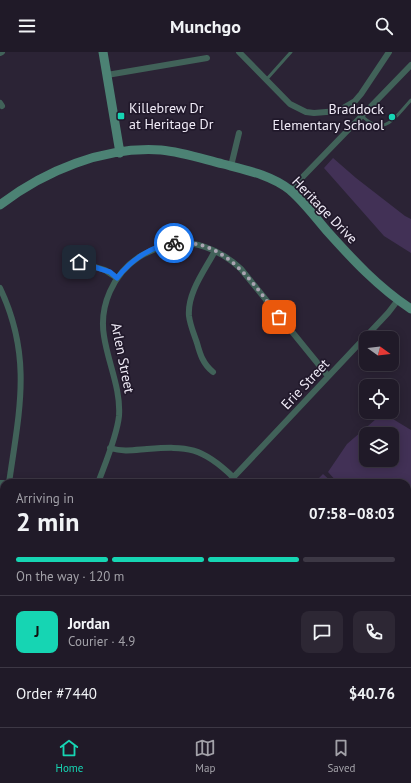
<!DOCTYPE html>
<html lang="en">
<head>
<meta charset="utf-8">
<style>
  body { margin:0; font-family:"PT Sans",sans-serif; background:#2d2734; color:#f1f3f6; height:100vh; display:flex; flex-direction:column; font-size:15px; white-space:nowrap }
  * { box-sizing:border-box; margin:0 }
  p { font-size:13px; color:#a2a1a8 }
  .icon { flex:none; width:22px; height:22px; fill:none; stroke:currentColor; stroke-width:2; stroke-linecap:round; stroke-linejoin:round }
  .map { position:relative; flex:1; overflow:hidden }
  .sheet { position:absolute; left:0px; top:427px; width:411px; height:248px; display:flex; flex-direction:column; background:#201a28; border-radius:12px 12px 0 0; box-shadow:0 2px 10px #0003,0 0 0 1px #3d3845 }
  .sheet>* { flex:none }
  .needle { width:26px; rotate:105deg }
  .controls { position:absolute; left:359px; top:279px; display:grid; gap:8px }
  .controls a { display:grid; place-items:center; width:40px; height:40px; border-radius:8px; background:#201a28; box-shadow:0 2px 10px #0003,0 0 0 1px #3d3845; font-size:20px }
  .pin { position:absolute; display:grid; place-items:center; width:34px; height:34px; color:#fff; margin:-17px; border-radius:8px; box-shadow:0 2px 6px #0006 }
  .courier { position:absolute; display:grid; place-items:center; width:40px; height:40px; margin:-20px; border:3px solid #1a73e8; border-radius:50%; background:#fff; color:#222; box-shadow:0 1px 5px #0007 }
  .overview em { font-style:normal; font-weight:600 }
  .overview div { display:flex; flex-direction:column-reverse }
  .overview { display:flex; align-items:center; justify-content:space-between; height:68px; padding:0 16px }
  h1 { font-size:26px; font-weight:600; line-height:30px }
  .bar { display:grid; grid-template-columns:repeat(4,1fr); gap:6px 4px; align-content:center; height:48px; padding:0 16px }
  .bar i { height:5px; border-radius:3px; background:#3d3845 }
  .bar .active { background:#16d5b3 }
  .bar p { grid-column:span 4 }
  .line { display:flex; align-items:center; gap:10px; padding:0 16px; border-top:1px solid #3d3845 }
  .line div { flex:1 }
  .round { display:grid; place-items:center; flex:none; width:42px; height:42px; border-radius:8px; background:#2d2734 }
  header { display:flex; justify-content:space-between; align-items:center; height:52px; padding:0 16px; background:#201a28; font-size:18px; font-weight:600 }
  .menu { display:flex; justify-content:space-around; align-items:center; height:56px; border-top:1px solid #3d3845; background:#201a28; font-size:11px; color:#a2a1a8 }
  .menu a { display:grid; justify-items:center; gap:2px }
  .menu .active { color:#16d5b3 }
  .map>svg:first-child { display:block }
  .green { fill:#423156; fill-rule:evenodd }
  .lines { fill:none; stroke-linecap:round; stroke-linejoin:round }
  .lane { stroke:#416259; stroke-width:3 }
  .street { stroke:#416259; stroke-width:6 }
  .secondary { stroke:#4c8274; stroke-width:9 }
  .done { stroke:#aaa4b2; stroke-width:4; stroke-dasharray:0 7.2 }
  .route { stroke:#1a73e8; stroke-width:5 }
  .poi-dot { fill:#16d5b3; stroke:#21192b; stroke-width:1.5 }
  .labels { text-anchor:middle; stroke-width:3.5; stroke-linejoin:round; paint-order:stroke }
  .poi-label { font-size:14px; fill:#efeaf6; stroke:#21192b; text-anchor:start }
  .street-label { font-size:14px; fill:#efeaf6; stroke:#21192b }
</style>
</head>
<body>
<header><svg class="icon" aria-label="menu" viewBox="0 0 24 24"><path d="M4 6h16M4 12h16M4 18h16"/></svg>Munchgo<svg class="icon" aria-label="search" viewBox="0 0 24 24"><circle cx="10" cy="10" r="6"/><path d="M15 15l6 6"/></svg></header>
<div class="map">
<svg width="411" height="675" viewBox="0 0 411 675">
  <rect width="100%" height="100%" fill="#2b2335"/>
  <path class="green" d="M333,106l23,20 49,38 6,3v34l-27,-17 -60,-68z
    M383,361l28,17v94l-4,4v-45h-69l-10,-11 19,-28zM366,382h26v26h-26z
    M323,422l10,9h-19z
    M411,498v89h-4v-85z"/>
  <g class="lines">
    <path class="lane" d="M266,28l25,-28
      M362,64c23,22 33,1 49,-16"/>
    <path class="street" d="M239,0l51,52 16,8 8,1 24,-2 17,-10 6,-7 28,-42
      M0,1l2,-1
      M107,23l100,-17
      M0,51l2,3
      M231,114l8,-33
      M290,138l121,-125
      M79,210l26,8 12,8
      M0,236c33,69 19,124 9,195
      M213,320c-10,-8 -13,-18 -16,-29 -3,-9 -7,-18 -8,-27 -2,-23 16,-46 26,-65
      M110,396c13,4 24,2 37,1 41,-3 55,-2 86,28
      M0,431h4
      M98,431c7,-19 19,-47 21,-67 2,-27 -11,-53 -15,-80 -5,-30 9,-62 35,-79 8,-5 16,-8 25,-11 26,-10 58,5 77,23l87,107
      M228,431l160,-170 10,-13
      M0,495l4,-27
      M0,519h4
      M407,619l4,-4
      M355,675l3,-4"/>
    <path class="secondary" d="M103,0l17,101
      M0,153c44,-34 104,-59 161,-55 21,2 42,9 62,14 23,6 48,11 67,26 14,12 25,27 37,41 26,29 51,56 84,78"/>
  </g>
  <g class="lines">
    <path class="done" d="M174,191c51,-5 78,39 105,74"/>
    <path class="route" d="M79,210l31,10 7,6c14,-18 34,-32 57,-35"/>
  </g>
  <g class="poi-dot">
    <rect x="117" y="60" width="8" height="8" rx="2"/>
    <circle cx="392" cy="65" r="4"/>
  </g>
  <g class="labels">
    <g class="poi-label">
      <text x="129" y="61">Killebrew Dr<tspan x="129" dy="16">at Heritage Dr</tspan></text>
      <text x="384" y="62" text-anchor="end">Braddock<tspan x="384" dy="16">Elementary School</tspan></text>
    </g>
    <g class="street-label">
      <text transform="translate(325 158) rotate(46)" y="5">Heritage Drive</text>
      <text transform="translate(123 306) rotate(79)" y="5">Arlen Street</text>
      <text transform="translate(305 332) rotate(-47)" y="5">Erie Street</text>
    </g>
  </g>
</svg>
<div class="controls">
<a><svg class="needle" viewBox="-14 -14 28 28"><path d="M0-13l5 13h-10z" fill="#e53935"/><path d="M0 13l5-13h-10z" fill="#a2a1a8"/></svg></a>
<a><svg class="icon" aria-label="locate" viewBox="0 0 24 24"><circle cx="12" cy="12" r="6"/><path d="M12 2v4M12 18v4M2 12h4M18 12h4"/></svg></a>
<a><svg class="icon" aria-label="layers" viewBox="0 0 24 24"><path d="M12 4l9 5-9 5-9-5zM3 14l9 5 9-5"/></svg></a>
</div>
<div class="pin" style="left:279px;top:265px;background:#ea580c"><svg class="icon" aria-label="bag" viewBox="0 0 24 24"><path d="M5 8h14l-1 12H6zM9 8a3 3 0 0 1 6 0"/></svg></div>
<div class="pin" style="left:79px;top:210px;background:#1f2937"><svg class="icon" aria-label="home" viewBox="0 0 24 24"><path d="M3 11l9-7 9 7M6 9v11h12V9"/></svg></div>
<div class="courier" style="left:174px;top:191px"><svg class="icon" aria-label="bike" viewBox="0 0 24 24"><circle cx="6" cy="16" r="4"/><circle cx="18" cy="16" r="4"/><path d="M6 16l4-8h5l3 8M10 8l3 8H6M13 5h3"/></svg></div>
<section class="sheet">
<div class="overview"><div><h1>2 min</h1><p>Arriving in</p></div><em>07:58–08:03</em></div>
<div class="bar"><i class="active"></i><i class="active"></i><i class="active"></i><i></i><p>On the way · 120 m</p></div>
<div class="line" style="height:72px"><b class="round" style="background:#16d5b3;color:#111">J</b><div><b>Jordan</b><p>Courier · 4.9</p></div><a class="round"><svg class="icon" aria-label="chat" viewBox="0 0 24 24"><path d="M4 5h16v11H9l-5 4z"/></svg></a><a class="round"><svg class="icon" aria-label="phone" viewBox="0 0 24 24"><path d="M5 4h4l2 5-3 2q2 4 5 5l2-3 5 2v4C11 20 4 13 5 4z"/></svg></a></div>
<div class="line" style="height:52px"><div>Order #7440</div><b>$40.76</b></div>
</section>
</div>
<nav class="menu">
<a class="active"><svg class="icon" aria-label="home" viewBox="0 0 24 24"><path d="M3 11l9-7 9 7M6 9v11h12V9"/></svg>Home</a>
<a><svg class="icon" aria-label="map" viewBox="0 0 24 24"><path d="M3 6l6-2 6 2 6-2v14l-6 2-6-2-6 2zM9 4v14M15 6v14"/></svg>Map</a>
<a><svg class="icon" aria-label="saved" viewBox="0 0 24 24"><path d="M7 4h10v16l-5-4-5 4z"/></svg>Saved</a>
</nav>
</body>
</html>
